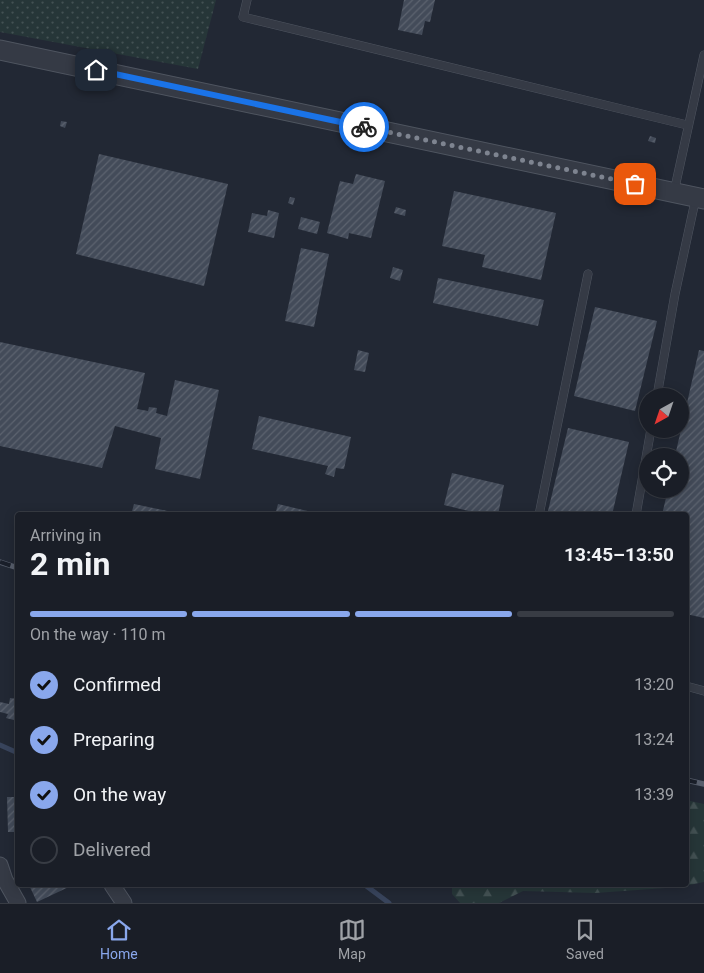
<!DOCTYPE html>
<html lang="en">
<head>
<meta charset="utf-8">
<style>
  body { margin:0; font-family:Roboto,sans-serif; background:#23272f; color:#f1f3f6; height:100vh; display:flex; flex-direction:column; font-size:19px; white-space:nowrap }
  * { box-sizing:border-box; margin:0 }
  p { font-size:16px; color:#9fa2a7 }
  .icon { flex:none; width:28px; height:28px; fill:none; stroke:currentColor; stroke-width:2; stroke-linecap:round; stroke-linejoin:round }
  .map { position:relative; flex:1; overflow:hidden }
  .sheet { position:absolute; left:15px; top:512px; width:674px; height:375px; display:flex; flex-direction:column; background:#1a1e27; border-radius:5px; box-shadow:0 2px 12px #0003,0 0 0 1px #383c44 }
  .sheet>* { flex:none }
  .needle { width:32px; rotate:220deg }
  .controls { position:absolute; left:639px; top:388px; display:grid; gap:10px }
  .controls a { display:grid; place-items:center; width:50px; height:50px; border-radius:50%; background:#1a1e27; box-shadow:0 2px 12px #0003,0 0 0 1px #383c44; font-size:25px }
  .pin { position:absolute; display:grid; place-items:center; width:42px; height:42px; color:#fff; margin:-21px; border-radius:10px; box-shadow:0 2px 8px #0006 }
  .courier { position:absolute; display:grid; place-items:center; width:50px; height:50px; margin:-25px; border:4px solid #1a73e8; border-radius:50%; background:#fff; color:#222; box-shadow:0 1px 6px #0007 }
  .headline em { font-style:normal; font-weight:700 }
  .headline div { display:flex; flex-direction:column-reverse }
  .headline { display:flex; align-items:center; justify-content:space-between; height:85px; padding:0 15px }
  h1 { font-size:32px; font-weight:700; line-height:38px }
  .bar { display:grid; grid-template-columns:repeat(4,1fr); gap:8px 5px; align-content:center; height:60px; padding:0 15px }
  .bar i { height:6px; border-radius:4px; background:#383c44 }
  .bar .active { background:#89a7ec }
  .bar p { grid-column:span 4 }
  ol { padding:0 15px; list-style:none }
  li { display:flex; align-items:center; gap:15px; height:55px }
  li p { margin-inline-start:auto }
  li .icon { padding:5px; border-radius:50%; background:#89a7ec; color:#111; stroke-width:4 }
  li:last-child { color:#9fa2a7 }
  li i { width:28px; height:28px; border:2px solid #383c44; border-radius:50% }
  .dock { display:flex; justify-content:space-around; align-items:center; height:70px; border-top:1px solid #383c44; background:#1a1e27; font-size:14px; color:#9fa2a7 }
  .dock a { display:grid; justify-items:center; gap:2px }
  .dock .active { color:#89a7ec }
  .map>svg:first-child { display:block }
  .grass { fill:url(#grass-dots) }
  .forest { fill:url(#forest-firs) }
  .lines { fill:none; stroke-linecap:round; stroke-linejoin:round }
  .stream { stroke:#38445c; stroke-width:5 }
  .building { fill:url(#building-hatch) }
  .service-casing { stroke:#4f5560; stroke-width:9 }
  .minor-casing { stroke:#4f5560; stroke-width:17 }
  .tertiary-casing { stroke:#4f5560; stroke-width:21 }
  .service { stroke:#353a45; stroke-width:8 }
  .minor { stroke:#353a45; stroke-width:15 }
  .tertiary { stroke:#353a45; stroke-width:19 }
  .rail-casing { stroke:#575e6c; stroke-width:5.5 }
  .rail { stroke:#1a1f2a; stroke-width:4; stroke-dasharray:11; stroke-linecap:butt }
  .done { stroke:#7e8490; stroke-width:5; stroke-dasharray:0 9 }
  .route { stroke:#1a73e8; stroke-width:6 }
</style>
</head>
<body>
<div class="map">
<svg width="704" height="903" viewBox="0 0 704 903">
  <defs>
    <pattern id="grass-dots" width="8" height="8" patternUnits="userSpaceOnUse" patternTransform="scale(1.25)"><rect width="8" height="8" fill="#263638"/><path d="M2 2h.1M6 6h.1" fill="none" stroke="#435153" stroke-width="1.8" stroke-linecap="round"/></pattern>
    <pattern id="forest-firs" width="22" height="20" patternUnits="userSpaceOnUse" patternTransform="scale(1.25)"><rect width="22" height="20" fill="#263638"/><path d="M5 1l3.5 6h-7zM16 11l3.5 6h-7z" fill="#435153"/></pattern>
    <pattern id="building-hatch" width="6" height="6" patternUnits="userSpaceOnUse" patternTransform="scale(1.25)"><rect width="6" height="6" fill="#434b59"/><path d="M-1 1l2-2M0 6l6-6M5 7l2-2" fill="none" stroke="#5c636f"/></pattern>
  </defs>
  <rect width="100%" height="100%" fill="#222834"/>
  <path class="grass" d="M0,0h216l-18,69 -198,-37z"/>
  <path class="forest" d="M686,800l18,4v78l-24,5 -85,6 -72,-2 -24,12h-39l-8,-9v-9h234z"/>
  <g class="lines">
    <path class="stream" d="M0,745l18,8
      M365,885l24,18"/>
  </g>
  <path class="building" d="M404,0h31l-5,22 -5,-1 -3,14 -24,-5z
    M61,121l6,1 -2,6 -5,-2z
    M650,136l6,2 -1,5 -7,-2z
    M99,154l129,30 -24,102 -128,-32z
    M356,174l29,7 -14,57 -22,-5 -1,6 -21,-6 13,-52 13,3z
    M454,191l102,22 -15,67 -59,-13 3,-12 -43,-9z
    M290,197l5,1 -2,7 -5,-2z
    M396,207l10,3 -1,6 -11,-3z
    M268,210l11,3 -5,25 -26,-6 4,-19 15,3z
    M301,217l19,5 -3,12 -19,-5z
    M301,248l28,6 -15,73 -29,-6z
    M393,267l10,3 -3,11 -10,-3z
    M438,278l106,22 -6,26 -105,-23z
    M595,307l62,14 -22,90 -61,-15z
    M0,342l145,31 -8,36 11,2 1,-4 8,1 -1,5 11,3 8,-36 44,10 -19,89 -45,-10 6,-31 -46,-12 -13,42 -102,-22z
    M358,350l11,3 -4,19 -11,-2z
    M699,350l5,1v267l-18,-4v-99h-24l6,-26h12v-33h-5z
    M259,416l92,21 -7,32 -8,-1 -2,9 -9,-3 3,-8 -76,-17z
    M568,428l61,14 -17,73h-65z
    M452,473l52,12 -6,30h-13l-41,-10z
    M134,504l43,9v2h-46z
    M278,504l42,10v1h-45z
    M10,698l8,1v22l-12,-3 2,-4 -8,-2v-10l9,2z
    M7,797h11v35h-10z
    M29,885h44l-36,17z"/>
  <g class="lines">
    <g class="service-casing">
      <path id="service" d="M247,0l-4,17 444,108
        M674,192l30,-137
        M657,396l18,-102 21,-97
        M539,515l49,-241
        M636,515l15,-86
        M686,686l18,5"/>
    </g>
    <g class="minor-casing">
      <path id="minor" d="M0,865l5,15 13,23
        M112,885l12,18"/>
    </g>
    <g class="tertiary-casing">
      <path id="tertiary" d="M0,50l704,149"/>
    </g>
    <use href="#service" class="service"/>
    <use href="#minor" class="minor"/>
    <use href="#tertiary" class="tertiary"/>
    <g class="rail-casing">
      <path id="rail" d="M0,562l18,6
        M686,780l18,4"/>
    </g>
    <use href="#rail" class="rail"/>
  </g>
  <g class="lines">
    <path class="done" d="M364,127l271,57"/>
    <path class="route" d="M96,70l268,57"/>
  </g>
</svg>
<div class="controls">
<a><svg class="needle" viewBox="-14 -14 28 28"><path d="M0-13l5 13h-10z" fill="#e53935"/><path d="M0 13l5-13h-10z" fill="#9fa2a7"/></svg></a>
<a><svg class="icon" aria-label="locate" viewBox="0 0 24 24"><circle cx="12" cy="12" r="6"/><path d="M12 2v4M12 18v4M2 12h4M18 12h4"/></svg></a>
</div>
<div class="pin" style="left:635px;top:184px;background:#ea580c"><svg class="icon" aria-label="bag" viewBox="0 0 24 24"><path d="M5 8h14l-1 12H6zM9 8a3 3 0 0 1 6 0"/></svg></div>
<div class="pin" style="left:96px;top:70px;background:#1f2937"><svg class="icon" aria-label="home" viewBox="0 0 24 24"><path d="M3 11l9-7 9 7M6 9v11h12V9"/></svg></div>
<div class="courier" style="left:364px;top:127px"><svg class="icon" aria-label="bike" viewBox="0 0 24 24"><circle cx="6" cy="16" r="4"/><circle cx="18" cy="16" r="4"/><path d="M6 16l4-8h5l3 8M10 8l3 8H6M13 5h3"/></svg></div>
<section class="sheet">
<div class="headline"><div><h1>2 min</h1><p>Arriving in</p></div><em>13:45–13:50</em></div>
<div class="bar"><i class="active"></i><i class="active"></i><i class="active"></i><i></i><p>On the way · 110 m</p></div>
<ol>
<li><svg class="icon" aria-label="check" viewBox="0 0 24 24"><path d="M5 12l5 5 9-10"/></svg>Confirmed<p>13:20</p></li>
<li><svg class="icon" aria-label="check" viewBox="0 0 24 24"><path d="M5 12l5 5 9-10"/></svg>Preparing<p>13:24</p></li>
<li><svg class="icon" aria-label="check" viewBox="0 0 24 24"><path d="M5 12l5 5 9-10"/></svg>On the way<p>13:39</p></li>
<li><i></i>Delivered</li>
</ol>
</section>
</div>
<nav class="dock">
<a class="active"><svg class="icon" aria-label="home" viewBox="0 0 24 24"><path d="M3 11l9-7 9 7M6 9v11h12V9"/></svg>Home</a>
<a><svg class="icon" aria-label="map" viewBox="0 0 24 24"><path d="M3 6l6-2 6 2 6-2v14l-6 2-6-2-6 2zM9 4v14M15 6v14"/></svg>Map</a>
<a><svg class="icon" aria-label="saved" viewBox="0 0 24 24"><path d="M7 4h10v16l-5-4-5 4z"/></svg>Saved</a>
</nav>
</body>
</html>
